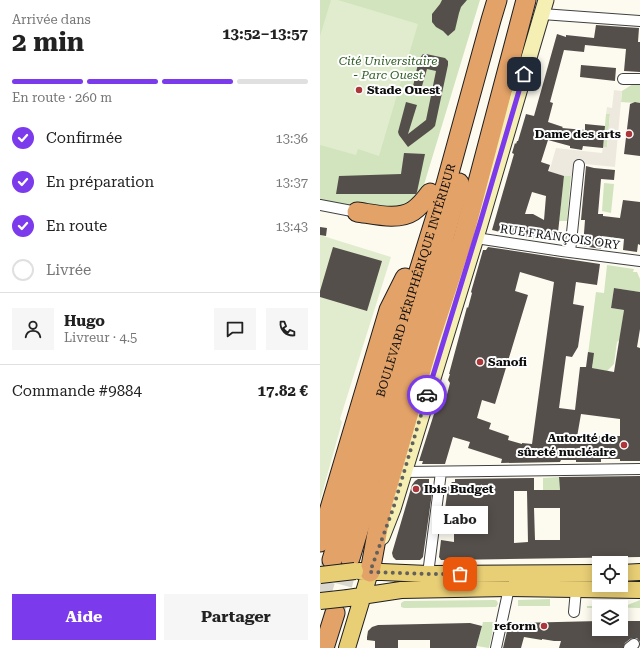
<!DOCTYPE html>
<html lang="fr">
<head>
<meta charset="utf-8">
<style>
  body { margin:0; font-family:"Roboto Serif",serif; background:#f6f6f6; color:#222; height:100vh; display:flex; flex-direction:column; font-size:15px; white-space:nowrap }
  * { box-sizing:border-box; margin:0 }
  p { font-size:13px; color:#767676 }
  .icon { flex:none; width:22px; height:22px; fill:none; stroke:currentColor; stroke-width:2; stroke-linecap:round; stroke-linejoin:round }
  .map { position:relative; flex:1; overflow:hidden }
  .sheet { display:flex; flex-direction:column; background:#fff; width:320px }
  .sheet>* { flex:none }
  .tools { position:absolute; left:272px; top:556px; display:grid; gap:8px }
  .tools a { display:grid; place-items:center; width:36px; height:36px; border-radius:0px; background:#fff; box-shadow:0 2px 10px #0003; font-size:20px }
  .pin { position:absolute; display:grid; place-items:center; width:34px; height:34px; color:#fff; margin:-17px; border-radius:8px; box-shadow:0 2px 6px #0006 }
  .courier { position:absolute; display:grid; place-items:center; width:40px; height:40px; margin:-20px; border:3px solid #7c3aed; border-radius:50%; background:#fff; color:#222; box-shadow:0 1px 5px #0007 }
  .bubble { position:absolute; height:28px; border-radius:0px; background:#fff; box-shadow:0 2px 10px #0003; font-size:13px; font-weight:700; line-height:28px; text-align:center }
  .summary em { font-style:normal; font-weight:700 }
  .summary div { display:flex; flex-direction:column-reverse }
  .summary { display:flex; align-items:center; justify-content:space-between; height:68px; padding:0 12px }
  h1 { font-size:26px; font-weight:700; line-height:30px }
  .bar { display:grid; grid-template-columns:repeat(4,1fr); gap:6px 4px; align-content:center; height:48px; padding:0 12px }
  .bar i { height:5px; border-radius:3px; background:#e0e0e0 }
  .bar .active { background:#7c3aed }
  .bar p { grid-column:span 4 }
  .line { display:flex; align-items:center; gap:10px; padding:0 12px; border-top:1px solid #e0e0e0 }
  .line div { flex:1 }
  .round { display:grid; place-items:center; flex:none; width:42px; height:42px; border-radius:0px; background:#f6f6f6 }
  ol { padding:0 12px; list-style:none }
  li { display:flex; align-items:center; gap:12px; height:44px }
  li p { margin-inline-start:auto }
  li .icon { padding:4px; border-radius:50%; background:#7c3aed; color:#fff; stroke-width:4 }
  li:last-child { color:#767676 }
  li i { width:22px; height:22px; border:2px solid #e0e0e0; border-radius:50% }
  .cta { display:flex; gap:8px; margin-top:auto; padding:8px 12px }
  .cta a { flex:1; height:46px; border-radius:0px; background:#7c3aed; color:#fff; font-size:16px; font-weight:700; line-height:46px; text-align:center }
  .cta a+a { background:#f6f6f6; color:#222 }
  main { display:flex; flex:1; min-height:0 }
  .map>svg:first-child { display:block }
  .green { fill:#d1e4bd }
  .pitch { fill:#e1ecce }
  .plaza { fill:#ede9df }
  .building { fill:#554f4b; fill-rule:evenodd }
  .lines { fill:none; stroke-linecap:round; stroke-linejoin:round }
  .highway-tunnel { stroke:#d9d7ce; stroke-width:19; stroke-dasharray:19 10; stroke-linecap:butt }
  .street-casing { stroke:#404040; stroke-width:12 }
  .secondary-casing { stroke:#2f2f2f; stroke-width:17 }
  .primary-casing { stroke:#1e1e1e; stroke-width:18 }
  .highway-casing { stroke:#1e1e1e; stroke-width:21 }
  .street { stroke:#fff; stroke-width:10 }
  .secondary { stroke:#f5efb3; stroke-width:15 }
  .primary { stroke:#e8ce75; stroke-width:16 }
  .highway { stroke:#e3a268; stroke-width:19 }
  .primary-bridge-casing { stroke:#1e1e1e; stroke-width:18; stroke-linecap:butt }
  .primary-bridge { stroke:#e8ce75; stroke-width:16 }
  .done { stroke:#61605c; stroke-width:4; stroke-dasharray:0 7.2 }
  .route { stroke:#7c3aed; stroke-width:5 }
  .poi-dot { fill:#ad363a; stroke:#fff; stroke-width:1.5 }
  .labels { text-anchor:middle; stroke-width:4; stroke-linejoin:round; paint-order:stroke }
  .park-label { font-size:12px; font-style:italic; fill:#305d26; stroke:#fff }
  .poi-label { font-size:12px; font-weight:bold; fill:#0d0d0d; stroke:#fff; text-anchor:start }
  .street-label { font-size:12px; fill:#0d0d0d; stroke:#fff }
</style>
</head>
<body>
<main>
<section class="sheet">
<div class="summary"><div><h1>2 min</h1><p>Arrivée dans</p></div><em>13:52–13:57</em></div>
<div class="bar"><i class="active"></i><i class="active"></i><i class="active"></i><i></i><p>En route · 260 m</p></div>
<ol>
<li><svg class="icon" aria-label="check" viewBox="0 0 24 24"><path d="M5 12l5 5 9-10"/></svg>Confirmée<p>13:36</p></li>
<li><svg class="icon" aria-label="check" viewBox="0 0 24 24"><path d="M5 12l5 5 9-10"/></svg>En préparation<p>13:37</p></li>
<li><svg class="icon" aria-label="check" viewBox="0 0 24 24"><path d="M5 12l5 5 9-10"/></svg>En route<p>13:43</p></li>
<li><i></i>Livrée</li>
</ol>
<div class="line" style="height:72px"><a class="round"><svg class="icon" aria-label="person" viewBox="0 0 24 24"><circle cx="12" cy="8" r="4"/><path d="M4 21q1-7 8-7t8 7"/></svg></a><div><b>Hugo</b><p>Livreur · 4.5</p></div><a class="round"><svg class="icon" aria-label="chat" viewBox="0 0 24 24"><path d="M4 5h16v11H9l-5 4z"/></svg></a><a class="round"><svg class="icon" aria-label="phone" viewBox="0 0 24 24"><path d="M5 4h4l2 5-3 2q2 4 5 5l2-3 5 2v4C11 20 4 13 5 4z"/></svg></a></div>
<div class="line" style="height:52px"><div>Commande #9884</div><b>17.82 €</b></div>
<div class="cta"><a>Aide</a><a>Partager</a></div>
</section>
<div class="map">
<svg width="320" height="648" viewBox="0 0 320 648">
  <rect width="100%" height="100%" fill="#fdfbf0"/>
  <path class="green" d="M0,0h160l-57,188 -9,13 -27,11 -67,-11z
    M313,84l7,1v19l-3,-2 -2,1 -14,-1 1,-11z
    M286,114h4l-3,33h-4z
    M244,176h7l-4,45h-8z
    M284,183l10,1 -3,29 -9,-2z
    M287,265l27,4 -1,3h4l3,7v13l-26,-4 -3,20 13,2 -4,30 -3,2 -3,22 -7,7 -15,-3 1,-4 -6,-2 9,-70 8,1z
    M239,477l1,13h-17v-12z
    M230,599v7h-32v-6z
    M175,600l2,1 1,3 -2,3 -92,1 -3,-1v-4l3,-2z
    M320,600v8l-41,-1v1h-12v-2h38z
    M163,622h11l-2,7 1,1 -4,18 -12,-2z"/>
  <path class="pitch" d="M11,0h7l80,24 -39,132 -21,-7 -2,6 -36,-10v-109z
    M0,235l71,22 -51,162 2,3 -22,79z"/>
  <path class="plaza" d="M294,90l8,1 -7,76 -40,-4 -1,13h-10l-15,-4 7,-24 46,5 1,-6h4l3,-33h-4l1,-7 5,1z"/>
  <path class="building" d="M122,0h25l-6,7 -2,6 -4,17 -7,6 -5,-5 -7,-4 -4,-5v-8l8,-10z
    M276,25l43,3 -1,14h2v30l-16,-1 2,-22 -41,-4 -1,7 -20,-2 -14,52 3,1 -5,19 15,5 -1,1 23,2v-6l20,2 -2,22 -20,-2 -1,4 -12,-2v-2l-22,-6 -7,22 9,3 -2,6 16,5 -7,66 -57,-9v-1l-8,-2 22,-76 -2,-1 3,-10 1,1 1,-3h1l8,-27 8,2 23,-82 9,3v-2l28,3zM212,192l14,4 -2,24 -11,-6h-8z
    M103,54h3l19,4 3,3v4l-13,61 -3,3 -24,18 -9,-12 -1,-3 8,-30 11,3 -9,29 18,-14 10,-49 -9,-2 -7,24 -8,-2 7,-32z
    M261,65l35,3 -1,13 -35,-4z
    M315,102l5,1v53l-16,-2 6,-50z
    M84,153l21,1 -8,38 -1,2h-80l3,-18 62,-2z
    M266,166l8,2 21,2 -1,10 -13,-1 -3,35h5v2l17,2 3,-18 17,2v43l-2,-1 -1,8 -14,-2 1,-11 -22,-3 -1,13 -18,-3 2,-26h-4z
    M0,227l7,1 -1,8 -6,-1z
    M13,247l49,14 -15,50 -47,-14v-6z
    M168,247l112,17 -3,21 -21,-3 -3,22 11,2 -6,41 -6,10 -6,-1 -7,52 16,2 5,-43h6l2,-15 6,1 -2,15 22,4 10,-62 -13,-2 3,-20 26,4v37l-3,18 3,1v113h-20v-2h-19v3h-25v-2h-15l-1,2 -59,1 1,-4 -34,-11 2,-6 -17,-5 -8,27h-23l1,-3h-4l21,-66 6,3 4,-15 -2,-3 2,-6h-1l18,-67 1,1 4,-15 -1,-1 12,-42h3zM200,272l34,10 -22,162 -10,-1v1l-14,-4 1,-4 -20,-7 2,-6 -14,-5 5,-18 13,4 33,-109 -13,-4zM261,414l39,5v17l-43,1z
    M320,476v81l-190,3v1h-5l-1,-1h-3l-2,-3 2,-17 13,2v-11h19v-24h-15v2h-13l3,-22 4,-5h3v-3l79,-1v12h26l-1,-13zM194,491h13l1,51 -14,1zM214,508h26v32h-25z
    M98,479h11v6l4,1 -10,71 -3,3h-24l-3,-3 -1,-4 20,-68 3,-4z
    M279,621v8h22v-8h19v21l-3,-4h-4l-3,1 -5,4 -2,5h-64l2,-7h-7l-12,-2v1l-18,-3 -3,11h-18l5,-21h4v-3l5,1v-2z
    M150,623l12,3 -6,22h-46v-8h-32v8h-23v-7l-8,-1v-3l1,-6 4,-4 6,-2z"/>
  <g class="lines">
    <path class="highway-tunnel" d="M0,599l12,-39
      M15,613l15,-55"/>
    <g class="street-casing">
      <path id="street" d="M222,14l98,7
        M303,79h17
        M0,205l37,7
        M156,238l86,13 78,10
        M250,252l9,-87
        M83,472l237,-3
        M108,574l13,-102
        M254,612l2,-22
        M176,648l13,-60
        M309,648l5,-4"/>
    </g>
    <g class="secondary-casing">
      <path id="secondary" d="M62,537l11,-28 83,-271 70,-238"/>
    </g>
    <g class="primary-casing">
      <path id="primary" d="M39,571l69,3 171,-1
        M301,573l19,-1
        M28,598l53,-8 108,-2 131,2
        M27,648l23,-76"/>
    </g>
    <g class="highway-casing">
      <g id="highway">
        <path d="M37,212c16,2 41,9 56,-1 7,-5 12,-11 17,-18"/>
        <path d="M0,542l69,-232 16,-32"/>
        <path d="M30,558l79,-265 30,-110"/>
        <path id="s1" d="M12,560l52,-176 62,-200 45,-164 6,-20"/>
        <path d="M50,572l12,-66 48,-167 33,-100 63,-239"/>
        <path d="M4,648l11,-35"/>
      </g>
    </g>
    <use href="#street" class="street"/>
    <use href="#secondary" class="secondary"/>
    <use href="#primary" class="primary"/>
    <use href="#highway" class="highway"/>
    <g class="primary-bridge-casing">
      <path id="primary-bridge" d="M0,575l35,-4
        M0,601l28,-3"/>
    </g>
    <use href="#primary-bridge" class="primary-bridge"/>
  </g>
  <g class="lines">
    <path class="done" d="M107,395l-34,114 -23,63 58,2h32"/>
    <path class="route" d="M107,395l53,-172 44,-149"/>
  </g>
  <g class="poi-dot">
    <circle cx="39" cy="90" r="4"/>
    <circle cx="309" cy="134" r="4"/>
    <circle cx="160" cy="362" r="4"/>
    <circle cx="304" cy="445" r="4"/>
    <circle cx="96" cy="489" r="4"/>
    <circle cx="224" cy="626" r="4"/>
  </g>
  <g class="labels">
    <g class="park-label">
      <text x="68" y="65">Cité Universitaire<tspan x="68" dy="14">- Parc Ouest</tspan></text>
    </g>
    <g class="poi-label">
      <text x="47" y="94">Stade Ouest</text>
      <text x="301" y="138" text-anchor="end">Dame des arts</text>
      <text x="168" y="366">Sanofi</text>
      <text x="296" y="442" text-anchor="end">Autorité de<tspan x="296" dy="14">sûreté nucléaire</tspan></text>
      <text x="104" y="493">Ibis Budget</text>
      <text x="216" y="630" text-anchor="end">reform</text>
    </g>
    <g class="street-label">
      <text transform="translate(240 237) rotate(8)" y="4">RUE FRANÇOIS ORY</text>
      <text dy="4" stroke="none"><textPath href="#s1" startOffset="292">BOULEVARD PÉRIPHÉRIQUE INTÉRIEUR</textPath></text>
    </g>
  </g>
</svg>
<div class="tools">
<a><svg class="icon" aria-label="locate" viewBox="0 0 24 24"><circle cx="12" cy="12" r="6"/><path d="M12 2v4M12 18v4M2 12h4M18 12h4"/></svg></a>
<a><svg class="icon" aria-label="layers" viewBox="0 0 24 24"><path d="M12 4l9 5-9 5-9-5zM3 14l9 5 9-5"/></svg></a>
</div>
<div class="pin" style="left:140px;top:574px;background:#ea580c"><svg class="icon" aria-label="bag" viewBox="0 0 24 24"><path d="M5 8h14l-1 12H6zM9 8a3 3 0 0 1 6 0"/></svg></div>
<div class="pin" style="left:204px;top:74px;background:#1f2937"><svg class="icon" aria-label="home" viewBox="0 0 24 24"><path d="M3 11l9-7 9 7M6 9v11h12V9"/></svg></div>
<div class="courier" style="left:107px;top:395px"><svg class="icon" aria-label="car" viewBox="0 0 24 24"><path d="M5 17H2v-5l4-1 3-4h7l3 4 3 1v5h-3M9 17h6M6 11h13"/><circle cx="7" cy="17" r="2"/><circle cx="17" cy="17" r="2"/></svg></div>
<div class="bubble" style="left:112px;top:506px;width:56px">Labo</div>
</div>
</main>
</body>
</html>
